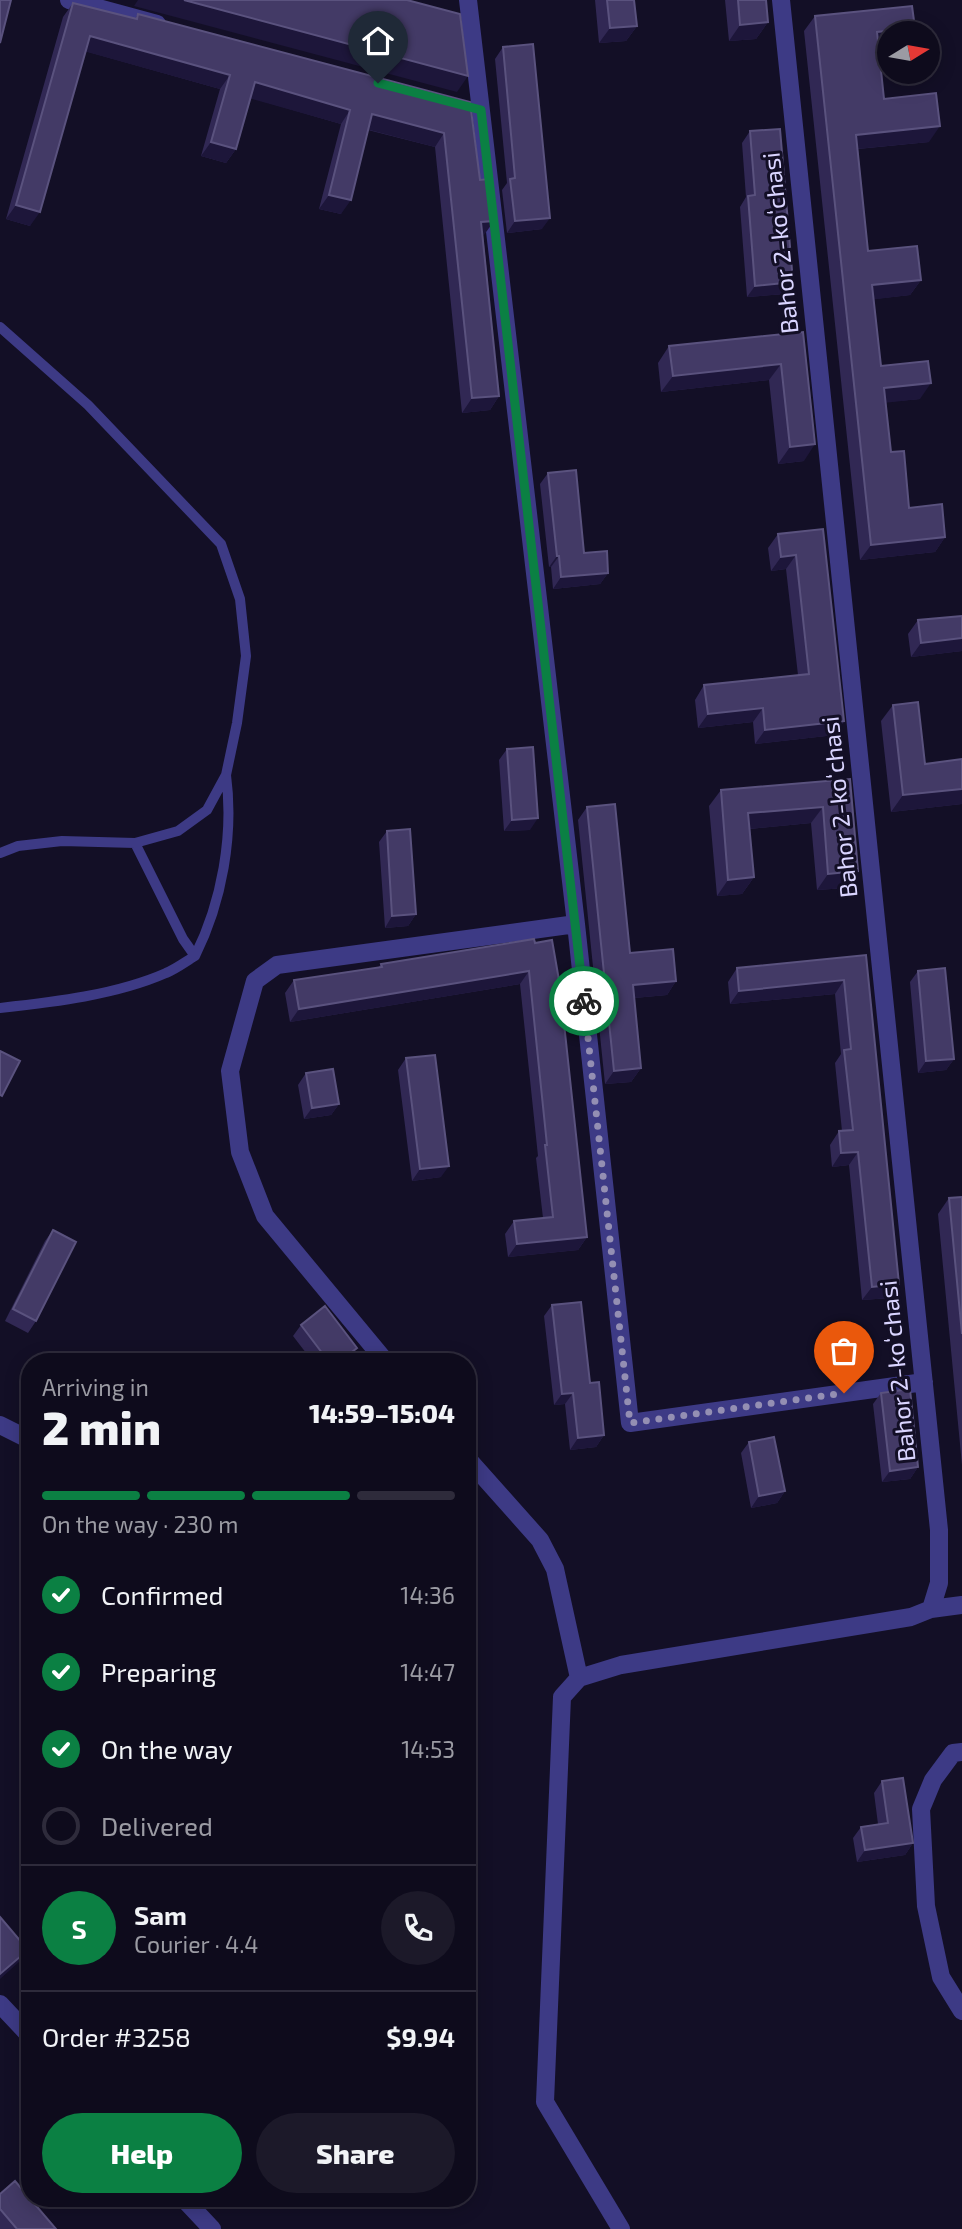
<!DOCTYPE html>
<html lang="en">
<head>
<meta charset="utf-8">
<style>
  body { margin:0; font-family:"Exo 2",sans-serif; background:#1c1929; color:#f1f3f6; height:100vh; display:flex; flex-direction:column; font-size:26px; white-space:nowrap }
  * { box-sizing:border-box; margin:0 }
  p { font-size:23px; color:#9b9ba3 }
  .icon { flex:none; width:38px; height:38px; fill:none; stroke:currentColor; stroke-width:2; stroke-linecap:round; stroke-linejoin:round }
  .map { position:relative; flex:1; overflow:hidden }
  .details { position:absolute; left:21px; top:1353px; width:455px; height:854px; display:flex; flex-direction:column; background:#0e0b1c; border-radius:28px; box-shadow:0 4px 18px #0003,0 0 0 2px #2e2b3b }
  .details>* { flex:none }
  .needle { width:46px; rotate:79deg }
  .tools { position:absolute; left:877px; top:21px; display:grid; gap:14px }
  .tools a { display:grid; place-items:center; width:63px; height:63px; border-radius:50%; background:#0e0b1c; box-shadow:0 4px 18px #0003,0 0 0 2px #2e2b3b; font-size:35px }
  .pin { position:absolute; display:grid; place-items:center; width:60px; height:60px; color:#fff; margin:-72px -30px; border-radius:50% 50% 50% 0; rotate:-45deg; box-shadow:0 0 7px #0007 }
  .pin .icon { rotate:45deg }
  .courier { position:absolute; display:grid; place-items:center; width:70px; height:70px; margin:-35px; border:5px solid #0b8043; border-radius:50%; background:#fff; color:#222; box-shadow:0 2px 9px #0007 }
  .head em { font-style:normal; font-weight:800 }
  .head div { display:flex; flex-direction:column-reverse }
  .head { display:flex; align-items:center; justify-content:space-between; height:119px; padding:0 21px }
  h1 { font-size:46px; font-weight:800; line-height:52px }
  .bar { display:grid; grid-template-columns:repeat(4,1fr); gap:10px 7px; align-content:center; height:84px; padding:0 21px }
  .bar i { height:9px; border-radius:5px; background:#2e2b3b }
  .bar .active { background:#0b8043 }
  .bar p { grid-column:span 4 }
  .line { display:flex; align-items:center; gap:18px; padding:0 21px; border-top:2px solid #2e2b3b }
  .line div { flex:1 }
  .round { display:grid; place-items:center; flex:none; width:74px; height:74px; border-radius:37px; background:#1c1929 }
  ol { padding:0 21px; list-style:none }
  li { display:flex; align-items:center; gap:21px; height:77px }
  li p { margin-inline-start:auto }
  li .icon { padding:7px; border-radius:50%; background:#0b8043; color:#fff; stroke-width:4 }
  li:last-child { color:#9b9ba3 }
  li i { width:38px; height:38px; border:4px solid #2e2b3b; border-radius:50% }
  .primary-button { display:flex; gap:14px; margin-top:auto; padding:14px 21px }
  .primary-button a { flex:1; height:80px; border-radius:42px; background:#0b8043; color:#fff; font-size:28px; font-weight:800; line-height:80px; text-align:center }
  .primary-button a+a { background:#1c1929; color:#f1f3f6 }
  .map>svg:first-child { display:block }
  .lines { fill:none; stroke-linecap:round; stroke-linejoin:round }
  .service { stroke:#3d3a85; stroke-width:10 }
  .minor { stroke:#3d3a85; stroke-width:18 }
  .wall { fill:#312854 }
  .shaded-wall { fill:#1d163a }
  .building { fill:#433a66; stroke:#5a527e; stroke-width:2 }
  .done { stroke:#948fb3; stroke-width:7; stroke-dasharray:0 12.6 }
  .route { stroke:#0b8043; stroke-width:9 }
  .labels { text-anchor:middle; stroke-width:6; stroke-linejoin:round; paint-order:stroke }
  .street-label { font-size:24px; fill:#d9d4ff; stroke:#130f26 }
</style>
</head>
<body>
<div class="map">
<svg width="962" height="2229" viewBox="0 0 962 2229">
  <rect width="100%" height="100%" fill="#130f26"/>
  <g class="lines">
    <path class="service" d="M0,327l88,78 133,139 19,55 6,57 -9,67 -11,52 -19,35 -29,21 -43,12 -73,-2 -44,5 -18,7
      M135,843l48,96 12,17c27,-54 39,-121 31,-181
      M0,1008c54,-6 116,-13 166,-35 10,-4 19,-11 29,-17"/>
    <path class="minor" d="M69,0l88,24
      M468,0l108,924 54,499 294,-41
      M781,0l158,1530v53l-8,26
      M386,1362l-121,-146 -25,-64 -10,-81 25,-90 22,-16 299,-41
      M0,1425l30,15
      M467,1458l73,82 15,29 24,109
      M962,1752l-9,1 -20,27 -12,29 5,97 15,71 21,34
      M0,2004l30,32
      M183,2198l29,31
      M621,2229l-76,-127 17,-405 17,-19 42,-13 290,-48 20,-8 31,-4"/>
  </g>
  <path class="wall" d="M595,0h39l3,26 -11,15 -27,2z
    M725,0h41l2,22 -12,17 -27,2z
    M73,3l62,16 3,-5 332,88 29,294 -9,14 -28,3 -27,-266 -67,-17 -27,84 -22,-5 22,-85 -90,-26 -15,51 -10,14 -25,-7 19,-67 -135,-38 -55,175 -24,-7 57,-202z
    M815,16l64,30 5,53 45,43 -71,7 10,102 53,29 -11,15 -36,4 7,67 39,33 -34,3 5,50 18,56 36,29 -10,15 -75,8 -56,-529z
    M503,47l39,182 -35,4 -5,-43 5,-7 -12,-124z
    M750,131l35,163 -38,3 -7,-90 6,-10 -4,-54z
    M803,332l1,129 -26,3 -9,-84 -108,12 -3,-29 11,-17z
    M548,473l36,80 24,20 -8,11 -47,5 -2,-22h-2l-9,-83z
    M823,529l21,192 -9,14 -80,9 -2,-22 -55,6 -3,-28 9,-15 94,-10 -12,-106 -15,2 -3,-23 10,-14z
    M962,616v35l-51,6 -3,-23 10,-14z
    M893,705l32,59 37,-5v45l-71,8 -10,-91z
    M507,749l23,81 -26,1 -5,-71z
    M850,779l-4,109 -29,2 -6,-67 -61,6 4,48 -12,17 -25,2 -8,-90 12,-16z
    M587,807l43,146 46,28 -9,14 -33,3 7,70 -10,14 -26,2 -27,-264z
    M387,831l29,83 -8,12 -23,2 -6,-86z
    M534,939l53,298 -9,13 -70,7 -3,-23 9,-13 29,-3 -7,-60 2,-2 -18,-172 -230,38 -5,-29 9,-13 84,-12 3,-4z
    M866,955l33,329 -9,14 -28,2 -13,-135 -17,2 -2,-22 9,-14h3l-7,-68 6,-9 -6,-60 -105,10 -2,-22 9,-14z
    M918,971l36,88 -8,11 -28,3 -8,-91z
    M406,1058l35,119 -29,4 -14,-111z
    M306,1073l33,31 -8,11 -27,4 -6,-34z
    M962,1197v268l-24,-251 11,-16z
    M53,1230l-17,91 -8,12 -23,-12 40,-80z
    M552,1305l38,78 14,52 -8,12 -26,3 -5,-46 -11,1 -10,-89z
    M301,1325l48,34 -3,3h-33l-20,-26z
    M881,1393l37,74 -8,12 -28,3 -9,-78z
    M749,1442l36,49 -8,12 -26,5 -10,-55z
    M882,1781l31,62 -8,12 -48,7 -4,-24 8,-11 17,-3 -4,-31z
    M0,2194l56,35h-56z"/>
  <path class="shaded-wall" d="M138,0h46l284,76 -11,16 -323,-86z
    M768,22l-12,17 -27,2 11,-16z
    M637,26l-11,15 -27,2 11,-15z
    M915,28l-4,5h-22v12l-22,3 10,-16z
    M90,36l140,39 -10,14 -140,-39z
    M255,82l95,28 -9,14 -96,-27z
    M372,114l72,19 -9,14 -73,-19z
    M940,126l-11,16 -83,8 10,-15z
    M211,142l25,7 -10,14 -25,-7z
    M329,195l22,5 -10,14 -22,-5z
    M16,205l24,7 -10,14 -24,-7z
    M550,218l-8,11 -35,4 8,-12z
    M494,221l-10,14 -13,1 10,-14z
    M921,280l-11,15 -49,6 11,-16z
    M793,282l-8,12 -38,3 8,-11z
    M781,364l-12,16 -108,12 12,-16z
    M931,383l-11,16 -46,5 10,-16z
    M499,396l-9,14 -28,3 10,-15z
    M815,444l-11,17 -26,3 12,-17z
    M945,537l-10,15 -75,8 11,-15z
    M796,555l-10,14 -15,2 10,-14z
    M557,556h2l-8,11h-2z
    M608,573l-8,11 -47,5 8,-12z
    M962,638v13l-51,6 10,-14z
    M763,708l-10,14 -55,6 10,-14z
    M844,721l-9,14 -80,9 10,-14z
    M962,789v15l-71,8 12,-17z
    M823,807l-12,16 -74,7 11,-17z
    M538,818l-8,12 -26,1 8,-11z
    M858,871l-12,17 -29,2 11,-16z
    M754,877l-12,17 -25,2 11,-16z
    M416,914l-8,12 -23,2 7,-12z
    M529,971l-9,13 -230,38 9,-13z
    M844,980l-9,14 -105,10 9,-13z
    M676,981l-9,14 -44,4 10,-14z
    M954,1059l-8,11 -28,3 8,-12z
    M641,1068l-10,14 -26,2 9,-13z
    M339,1104l-8,11 -27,4 8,-11z
    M858,1152l-9,13 -17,2 9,-14z
    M449,1166l-8,11 -29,4 8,-12z
    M587,1237l-9,13 -70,7 9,-13z
    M899,1284l-9,14 -28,2 10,-13z
    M357,1348l-8,11 -3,3h-7z
    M573,1393l-8,11 -11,1 8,-11z
    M604,1435l-8,12 -26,3 8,-12z
    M918,1467l-8,12 -28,3 8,-11z
    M785,1491l-8,12 -26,5 8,-12z
    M913,1843l-8,12 -48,7 8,-12z
    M28,1950l-8,11 -20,18v-5z"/>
  <path class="building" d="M0,0h11l-11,43z
    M184,0h223l53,14 8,62z
    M607,0h27l3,26 -27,2z
    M738,0h28l2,22 -28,3z
    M73,3l64,16 1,-5 332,88 10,78 9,-1 5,42 -13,1 18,174 -27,2 -28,-265 -72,-19 -21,86 -22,-5 21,-85 -95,-28 -19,67 -25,-7 19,-67 -140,-39 -50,176 -24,-7z
    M912,6l3,22 -38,4 7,67 52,-6 4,33 -84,9 12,116 49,-5 4,34 -49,5 9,81 47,-5 3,22 -47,5 7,64 13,-1 5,57 33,-4 3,33 -74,8 -56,-529z
    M533,44l17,174 -35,3 -5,-42 5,-1 -12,-131z
    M780,129l13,153 -38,4 -7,-90 7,-1 -5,-64z
    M803,332l12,112 -25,3 -9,-83 -108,12 -4,-30z
    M576,470l8,83 23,-2 1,22 -47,4 -2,-21h-2l-9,-83z
    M823,529l21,192 -79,9 -2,-22 -55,6 -4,-29 105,-11 -13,-119 -15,2 -3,-23z
    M962,616v22l-41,5 -3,-23z
    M918,702l7,62 37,-5v30l-59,6 -10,-90z
    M533,747l5,71 -26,2 -5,-71z
    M850,779l8,92 -30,3 -5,-67 -75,6 6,64 -26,3 -7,-90z
    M615,804l15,149 43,-4 3,32 -43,4 8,83 -27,3 -27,-264z
    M410,829l6,85 -24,2 -5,-85z
    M534,939l1,4 17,-3 8,46 27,251 -70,7 -3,-23 39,-4 -8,-72h2l-18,-174 -230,38 -5,-29 88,-13 -1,-3z
    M866,955l33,329 -27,3 -14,-135 -17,1 -2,-22 14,-1 -9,-80 7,-1 -7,-69 -105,11 -2,-23z
    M945,968l9,91 -28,2 -8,-90z
    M0,1051l20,10 -18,35 -2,-1z
    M435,1055l14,111 -29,3 -14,-111z
    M333,1069l6,35 -27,4 -6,-35z
    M962,1197v137l-13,-136z
    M53,1230l23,12 -40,79 -23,-12z
    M581,1302l9,81 9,-1 5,53 -26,3 -5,-45 -11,1 -10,-89z
    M325,1306l32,42 -18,14h-10l-28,-37z
    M910,1389l8,78 -28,4 -9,-78z
    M774,1437l11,54 -26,5 -10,-54z
    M903,1778l10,65 -48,7 -4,-23 27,-4 -6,-42z
    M0,1917l28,33 -28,24z
    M15,2181l41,48h-39l-17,-20v-15z"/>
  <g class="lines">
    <path class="done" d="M584,1001l46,422 214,-30"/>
    <path class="route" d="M378,83l103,27 103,891"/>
  </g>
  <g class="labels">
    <g class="street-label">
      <text transform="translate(781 243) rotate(-96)" y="8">Bahor 2-koʻchasi</text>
      <text transform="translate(840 807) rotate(-96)" y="8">Bahor 2-koʻchasi</text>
      <text transform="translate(898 1371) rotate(-96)" y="8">Bahor 2-koʻchasi</text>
    </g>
  </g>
</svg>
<div class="tools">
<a><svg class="needle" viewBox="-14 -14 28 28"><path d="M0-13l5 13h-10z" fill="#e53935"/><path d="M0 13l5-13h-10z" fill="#9b9ba3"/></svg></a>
</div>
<div class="pin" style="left:844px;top:1393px;background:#ea580c"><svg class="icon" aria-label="bag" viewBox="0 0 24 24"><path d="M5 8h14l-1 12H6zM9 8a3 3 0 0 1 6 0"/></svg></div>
<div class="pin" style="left:378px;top:83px;background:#1f2937"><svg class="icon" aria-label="home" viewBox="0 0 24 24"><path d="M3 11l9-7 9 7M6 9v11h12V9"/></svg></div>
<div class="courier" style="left:584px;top:1001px"><svg class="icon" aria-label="bike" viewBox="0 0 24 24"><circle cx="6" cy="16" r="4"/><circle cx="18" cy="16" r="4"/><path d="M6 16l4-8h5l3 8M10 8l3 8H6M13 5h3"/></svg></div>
<section class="details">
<div class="head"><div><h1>2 min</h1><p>Arriving in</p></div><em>14:59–15:04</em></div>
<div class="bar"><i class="active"></i><i class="active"></i><i class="active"></i><i></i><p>On the way · 230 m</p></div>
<ol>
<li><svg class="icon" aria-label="check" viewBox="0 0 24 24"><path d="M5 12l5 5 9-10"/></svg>Confirmed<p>14:36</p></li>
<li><svg class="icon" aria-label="check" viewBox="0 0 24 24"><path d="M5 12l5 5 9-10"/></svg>Preparing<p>14:47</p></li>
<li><svg class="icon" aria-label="check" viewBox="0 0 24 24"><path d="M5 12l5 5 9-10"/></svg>On the way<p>14:53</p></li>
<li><i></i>Delivered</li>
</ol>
<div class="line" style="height:126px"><b class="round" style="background:#0b8043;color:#fff">S</b><div><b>Sam</b><p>Courier · 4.4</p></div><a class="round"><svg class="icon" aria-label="phone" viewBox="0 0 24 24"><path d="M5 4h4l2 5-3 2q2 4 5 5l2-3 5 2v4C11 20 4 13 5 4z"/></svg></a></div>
<div class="line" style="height:91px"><div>Order #3258</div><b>$9.94</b></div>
<div class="primary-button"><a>Help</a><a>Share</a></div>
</section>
</div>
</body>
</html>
